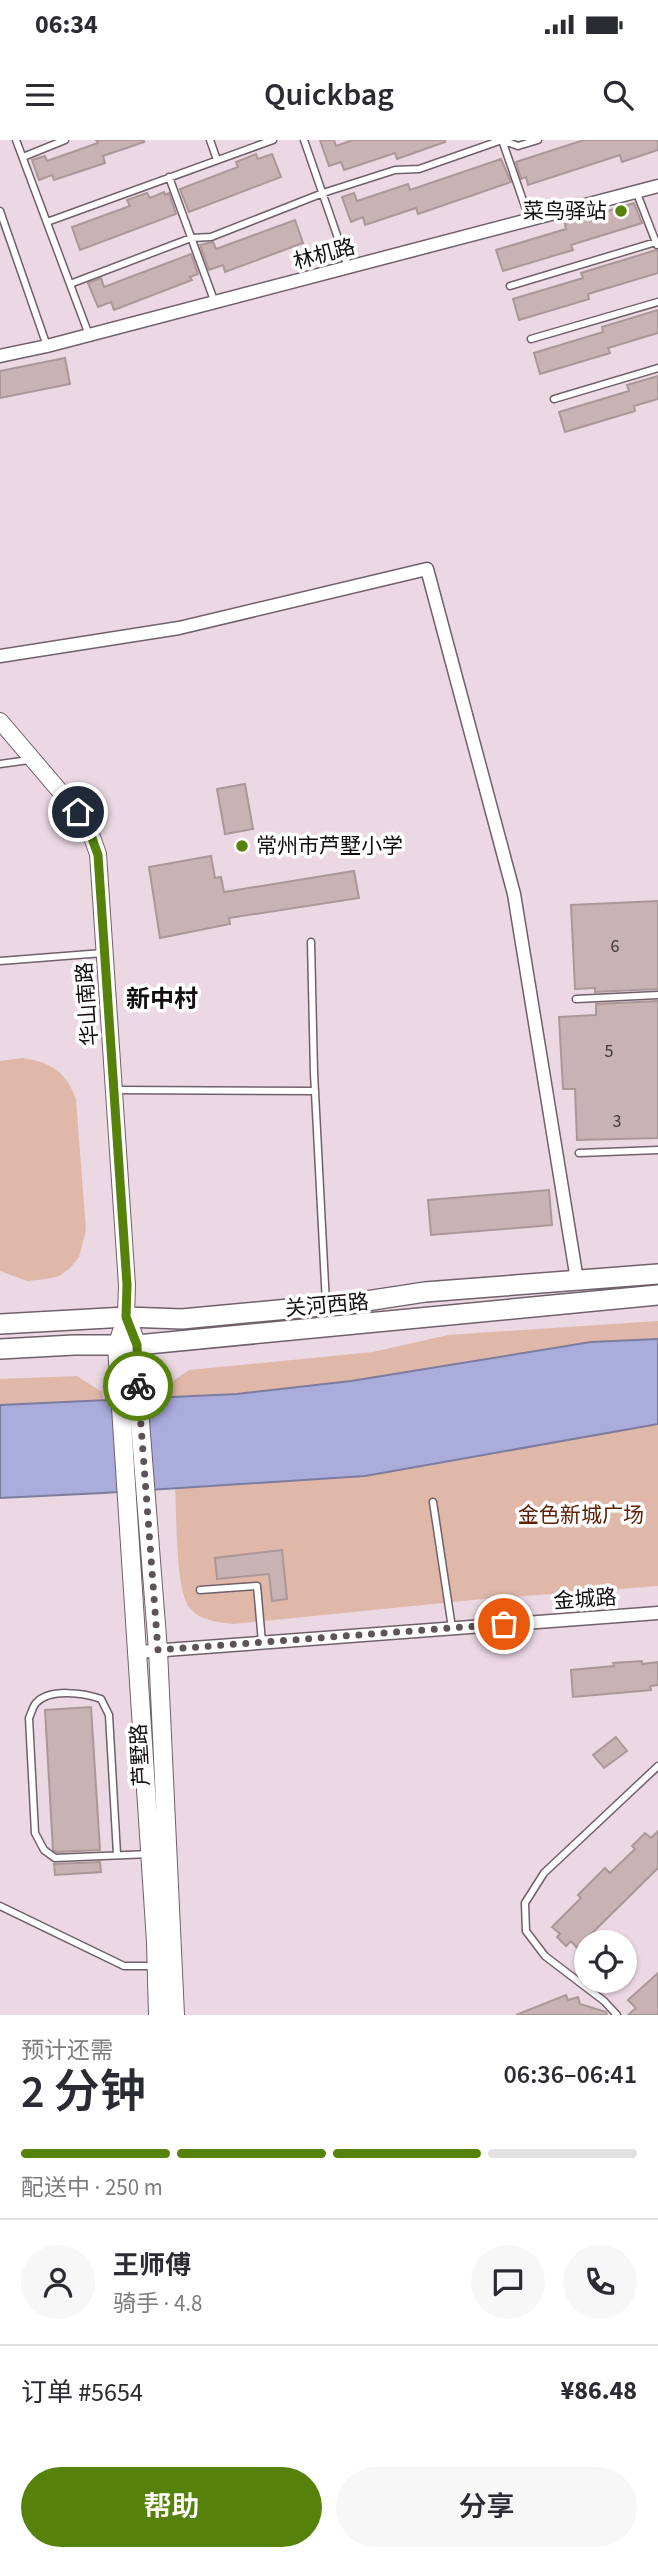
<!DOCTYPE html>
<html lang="zh">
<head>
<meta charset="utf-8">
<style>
  body { margin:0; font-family:"Source Sans 3","Noto Sans SC",sans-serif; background:#f7f7f7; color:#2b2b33; height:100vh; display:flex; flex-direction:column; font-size:26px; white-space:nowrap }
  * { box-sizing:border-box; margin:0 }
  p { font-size:23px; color:#7c7c81 }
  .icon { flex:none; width:38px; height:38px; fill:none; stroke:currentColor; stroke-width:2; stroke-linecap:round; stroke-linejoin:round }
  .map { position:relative; height:1875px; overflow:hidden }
  .side { display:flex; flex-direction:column; background:#fff; flex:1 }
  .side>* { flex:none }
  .controls { position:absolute; left:574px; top:1790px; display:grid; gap:14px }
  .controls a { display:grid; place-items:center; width:63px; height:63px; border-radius:50%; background:#fff; box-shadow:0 2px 5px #0004; font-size:35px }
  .pin { position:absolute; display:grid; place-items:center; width:60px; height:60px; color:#fff; margin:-30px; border:4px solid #fff; border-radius:50%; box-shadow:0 2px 7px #0007 }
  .courier { position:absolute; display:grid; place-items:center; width:70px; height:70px; margin:-35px; border:5px solid #56820c; border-radius:50%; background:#fff; color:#222; box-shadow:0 2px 9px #0007 }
  .headline em { font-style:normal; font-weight:600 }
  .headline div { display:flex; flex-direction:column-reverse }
  .headline { display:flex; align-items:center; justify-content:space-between; height:119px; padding:0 21px }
  h1 { font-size:46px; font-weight:600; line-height:52px }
  .bar { display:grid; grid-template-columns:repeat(4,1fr); gap:10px 7px; align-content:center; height:84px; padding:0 21px }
  .bar i { height:9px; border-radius:5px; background:#e1e1e2 }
  .bar .selected { background:#56820c }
  .bar p { grid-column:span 4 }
  .line { display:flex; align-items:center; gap:18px; padding:0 21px; border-top:2px solid #e1e1e2 }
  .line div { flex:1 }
  .round { display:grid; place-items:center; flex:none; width:74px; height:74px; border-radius:37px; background:#f7f7f7 }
  .cta { display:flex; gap:14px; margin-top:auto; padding:14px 21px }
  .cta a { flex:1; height:80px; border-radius:42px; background:#56820c; color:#fff; font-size:28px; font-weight:600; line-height:80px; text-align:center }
  .cta a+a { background:#f7f7f7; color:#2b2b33 }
  .status { display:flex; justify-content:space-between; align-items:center; height:49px; padding:0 35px; background:#fff; direction:ltr }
  .status svg { height:19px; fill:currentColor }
  header { display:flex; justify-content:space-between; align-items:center; height:91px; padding:0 21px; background:#fff; font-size:32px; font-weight:600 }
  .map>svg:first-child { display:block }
  .green { fill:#dfb8aa }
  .water { fill:#aaacdc; stroke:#7d7c9f; stroke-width:2 }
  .building { fill:#c8b2b4; stroke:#ab9698; stroke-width:2 }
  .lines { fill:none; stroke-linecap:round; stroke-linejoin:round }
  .service-casing { stroke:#70606a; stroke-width:9 }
  .minor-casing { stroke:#70606a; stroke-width:15 }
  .tertiary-casing { stroke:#70606a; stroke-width:18 }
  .secondary-casing { stroke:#70606a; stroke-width:20 }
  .primary-casing { stroke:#70606a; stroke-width:22 }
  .service { stroke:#fff; stroke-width:6 }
  .minor { stroke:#fff; stroke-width:12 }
  .tertiary { stroke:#fff; stroke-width:16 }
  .secondary { stroke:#fff; stroke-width:18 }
  .primary { stroke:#fff; stroke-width:19 }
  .done { stroke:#5f535a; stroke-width:7; stroke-dasharray:0 12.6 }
  .route { stroke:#56820c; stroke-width:9 }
  .poi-dot { fill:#56820c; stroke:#fff; stroke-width:2.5 }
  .labels { text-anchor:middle; stroke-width:7; stroke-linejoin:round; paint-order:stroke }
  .number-label { font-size:18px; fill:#403639 }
  .poi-label { font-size:21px; fill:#130c10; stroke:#fff; text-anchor:end }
  .street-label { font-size:21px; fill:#130c10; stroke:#fff }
  .park-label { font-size:21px; fill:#602004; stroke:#fff }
  .quarter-label { font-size:24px; font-weight:bold; fill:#130c10; stroke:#fff }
</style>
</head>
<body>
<div class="status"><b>06:34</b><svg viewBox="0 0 49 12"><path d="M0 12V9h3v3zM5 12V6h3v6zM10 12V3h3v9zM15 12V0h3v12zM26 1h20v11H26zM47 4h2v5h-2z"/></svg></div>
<header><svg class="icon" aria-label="menu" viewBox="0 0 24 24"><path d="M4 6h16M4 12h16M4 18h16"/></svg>Quickbag<svg class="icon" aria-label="search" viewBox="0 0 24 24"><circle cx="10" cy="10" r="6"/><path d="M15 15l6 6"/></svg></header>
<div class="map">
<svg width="658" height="1875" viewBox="0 0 658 1875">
  <rect width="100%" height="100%" fill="#ebd8e3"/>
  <path class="green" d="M22,918c29,4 45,14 54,42l10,130 -7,27 -9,11 -11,8 -12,3 -20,2 -27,-10v-210z
    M658,1181v18l-67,3 -240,39 -114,13 -68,3 3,-15 17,-12 184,-18 75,-17z
    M77,1236l25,16 1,8 -103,5v-26z
    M658,1284v162l-175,13 -249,25c-16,-2 -35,-3 -45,-17 -14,-20 -12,-92 -14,-119l190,-12z"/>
  <path class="water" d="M658,1199v85l-293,52 -262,17 -103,5v-93l237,-11 114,-13 240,-39z"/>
  <path class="building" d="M96,0h48v2l-41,14 2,7 -51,17 -2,-5 -13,5 -7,-20 13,-4 2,5 51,-18z
    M320,0h14l2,6 17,-6h92v2l-48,17 -2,-6 -51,17 -3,-8 -12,4z
    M584,0h74v10l-36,12 -2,-7 -92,30 -2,-8 -5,2 -5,-17z
    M256,14l2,5 14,-5 9,23 -92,35 -9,-23 58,-22 -2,-5z
    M501,19l10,23 -93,32 -2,-6 -51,17 -2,-8 -12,5 -9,-25 12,-4 3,8 51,-17 2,6z
    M164,52l1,3 4,-2 7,21 -96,36 -8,-23 58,-21 -3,-6 20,-7 3,5z
    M634,63l8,20 -71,22 2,5 -70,21 -7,-21 70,-21 -1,-5z
    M295,80l8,23 -78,29 -2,-7 -14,5 -9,-25 13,-3 3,7z
    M656,110l2,1v22l-70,21 1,5 -70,21 -6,-21 70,-21 -2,-5z
    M191,114l7,20 -8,3 2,3 -78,30 -3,-8 -13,5 -10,-24 13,-5 3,9z
    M658,170v23l-50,15 2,5 -70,21 -6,-21 69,-21 -1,-5z
    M65,218l5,26 -70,14v-27z
    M658,236v23l-24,7 1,5 -70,21 -6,-20 70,-21 -2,-6z
    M245,644l8,45 -28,5 -8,-45z
    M211,716l4,22 6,-1 3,15 130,-21 5,27 -130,20 1,6 -70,14 -11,-71z
    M658,761v88l-63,3v-4l-20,1 -4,-84z
    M658,861v137l-81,2 -2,-51h-12l-4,-72 37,-2v-11z
    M549,1050l3,35 -121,10 -3,-35z
    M282,1410l5,49 -15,2 -3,-27 -52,5 -2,-21z
    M642,1521v3l16,-2v23l-8,1 1,4 -78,7 -2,-27 43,-4 -1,-3z
    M91,1567l9,143 -43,2 -4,-2 -8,-140z
    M616,1597l11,14 -23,17 -11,-13z
    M658,1691v37l-81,80 -6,-7 -5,5 -9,-9 3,-3 -8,-7 29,-29 -3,-3 27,-27 5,5 25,-24 -3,-3 13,-13 6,5z
    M100,1722l1,10 -46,3 -1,-11z
    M658,1833v42h-30l8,-7 -8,-8z
    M566,1855l2,5 10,-3 2,7 26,8 1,3h-91z"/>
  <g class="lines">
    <g class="service-casing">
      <path id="service" d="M16,0l73,195
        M210,0l7,20
        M304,0l44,127
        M502,0l27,78
        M23,17l42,-17
        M169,37l46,126
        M636,51l21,54
        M0,71l47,135
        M47,82l226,-82
        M70,144l121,-46 20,-1 112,-44 72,-23 24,-1 83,-29 16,6 20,-6
        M510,146l146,-44
        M531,199l127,-37
        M554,259l104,-31
        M0,624l29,-4
        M311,802l3,131 12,231
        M0,821l103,-8
        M576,859l82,-4
        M116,950l199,1
        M579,1013l79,-3
        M433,1362l19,126
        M200,1450l57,-4 5,56
        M117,1714l-8,-139 -8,-16c-17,-6 -51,-11 -65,4 -3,3 -5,11 -7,15l6,115 9,17 11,8 95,-4
        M0,1766l124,60h29
        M617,1875l-13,-14 -59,-45 -19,-25 -1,-28 19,-30 114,-107"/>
    </g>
    <g class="minor-casing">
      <path id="minor" d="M0,216l47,-10 611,-160
        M0,516l179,-28 248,-59 87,325 63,386
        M138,1512l520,-39"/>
    </g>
    <g class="tertiary-casing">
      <path id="tertiary" d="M0,581l87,102 11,31 29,431 -1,32"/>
    </g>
    <g class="secondary-casing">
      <path id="secondary" d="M126,1177l11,28 1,51 20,254 17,365
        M122,1191l-5,15 39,596 2,73"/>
    </g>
    <g class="primary-casing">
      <path id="primary" d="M0,1184l126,-7 56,2 171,-16 72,-11 233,-18
        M0,1209l74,-4h63l521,-50"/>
    </g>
    <use href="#service" class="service"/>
    <use href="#minor" class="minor"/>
    <use href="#tertiary" class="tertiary"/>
    <use href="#secondary" class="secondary"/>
    <use href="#primary" class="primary"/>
  </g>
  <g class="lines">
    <path class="done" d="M138,1246l20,264 346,-26"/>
    <path class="route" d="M78,672l9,12 11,31 29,430 -1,32 11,28 1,41"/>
  </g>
  <g class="poi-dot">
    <circle cx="621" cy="71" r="7"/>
    <circle cx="242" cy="706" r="7"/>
  </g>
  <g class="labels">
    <g class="number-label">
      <text x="615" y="812">6</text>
      <text x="609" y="917">5</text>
      <text x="617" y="987">3</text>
    </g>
    <g class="poi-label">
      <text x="607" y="78">菜鸟驿站</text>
      <text x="256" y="713" text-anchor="start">常州市芦墅小学</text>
    </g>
    <g class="street-label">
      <text transform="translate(324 114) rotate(-15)" y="7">林机路</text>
      <text transform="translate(87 864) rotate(-94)" y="7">华山南路</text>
      <text transform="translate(327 1165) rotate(-5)" y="7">关河西路</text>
      <text transform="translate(585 1459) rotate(-4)" y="7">金城路</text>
      <text transform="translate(140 1615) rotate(-93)" y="7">芦墅路</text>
    </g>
    <g class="park-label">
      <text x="581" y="1382">金色新城广场</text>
    </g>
    <g class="quarter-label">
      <text x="162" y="867">新中村</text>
    </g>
  </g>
</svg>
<div class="controls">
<a><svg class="icon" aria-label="locate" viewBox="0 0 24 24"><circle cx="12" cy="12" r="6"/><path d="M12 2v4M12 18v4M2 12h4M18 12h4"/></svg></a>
</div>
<div class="pin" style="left:504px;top:1484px;background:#ea580c"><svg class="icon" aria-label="bag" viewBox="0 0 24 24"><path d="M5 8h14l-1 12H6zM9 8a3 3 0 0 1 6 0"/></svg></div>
<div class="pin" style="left:78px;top:672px;background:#1f2937"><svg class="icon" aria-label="home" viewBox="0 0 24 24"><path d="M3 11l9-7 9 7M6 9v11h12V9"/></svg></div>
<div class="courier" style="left:138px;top:1246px"><svg class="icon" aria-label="bike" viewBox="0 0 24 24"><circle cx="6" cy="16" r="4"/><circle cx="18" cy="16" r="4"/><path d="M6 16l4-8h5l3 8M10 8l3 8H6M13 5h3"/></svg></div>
</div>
<section class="side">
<div class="headline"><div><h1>2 分钟</h1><p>预计还需</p></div><em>06:36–06:41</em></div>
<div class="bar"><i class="selected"></i><i class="selected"></i><i class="selected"></i><i></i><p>配送中 · 250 m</p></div>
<div class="line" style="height:126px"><a class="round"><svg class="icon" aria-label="person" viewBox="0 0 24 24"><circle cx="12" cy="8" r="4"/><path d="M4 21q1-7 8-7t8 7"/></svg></a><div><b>王师傅</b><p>骑手 · 4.8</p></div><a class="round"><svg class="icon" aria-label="chat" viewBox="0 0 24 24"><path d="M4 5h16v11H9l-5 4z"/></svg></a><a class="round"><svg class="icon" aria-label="phone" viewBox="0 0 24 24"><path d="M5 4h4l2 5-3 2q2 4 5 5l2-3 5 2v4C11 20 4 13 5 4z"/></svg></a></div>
<div class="line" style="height:91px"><div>订单 #5654</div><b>¥86.48</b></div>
<div class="cta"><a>帮助</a><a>分享</a></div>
</section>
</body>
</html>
